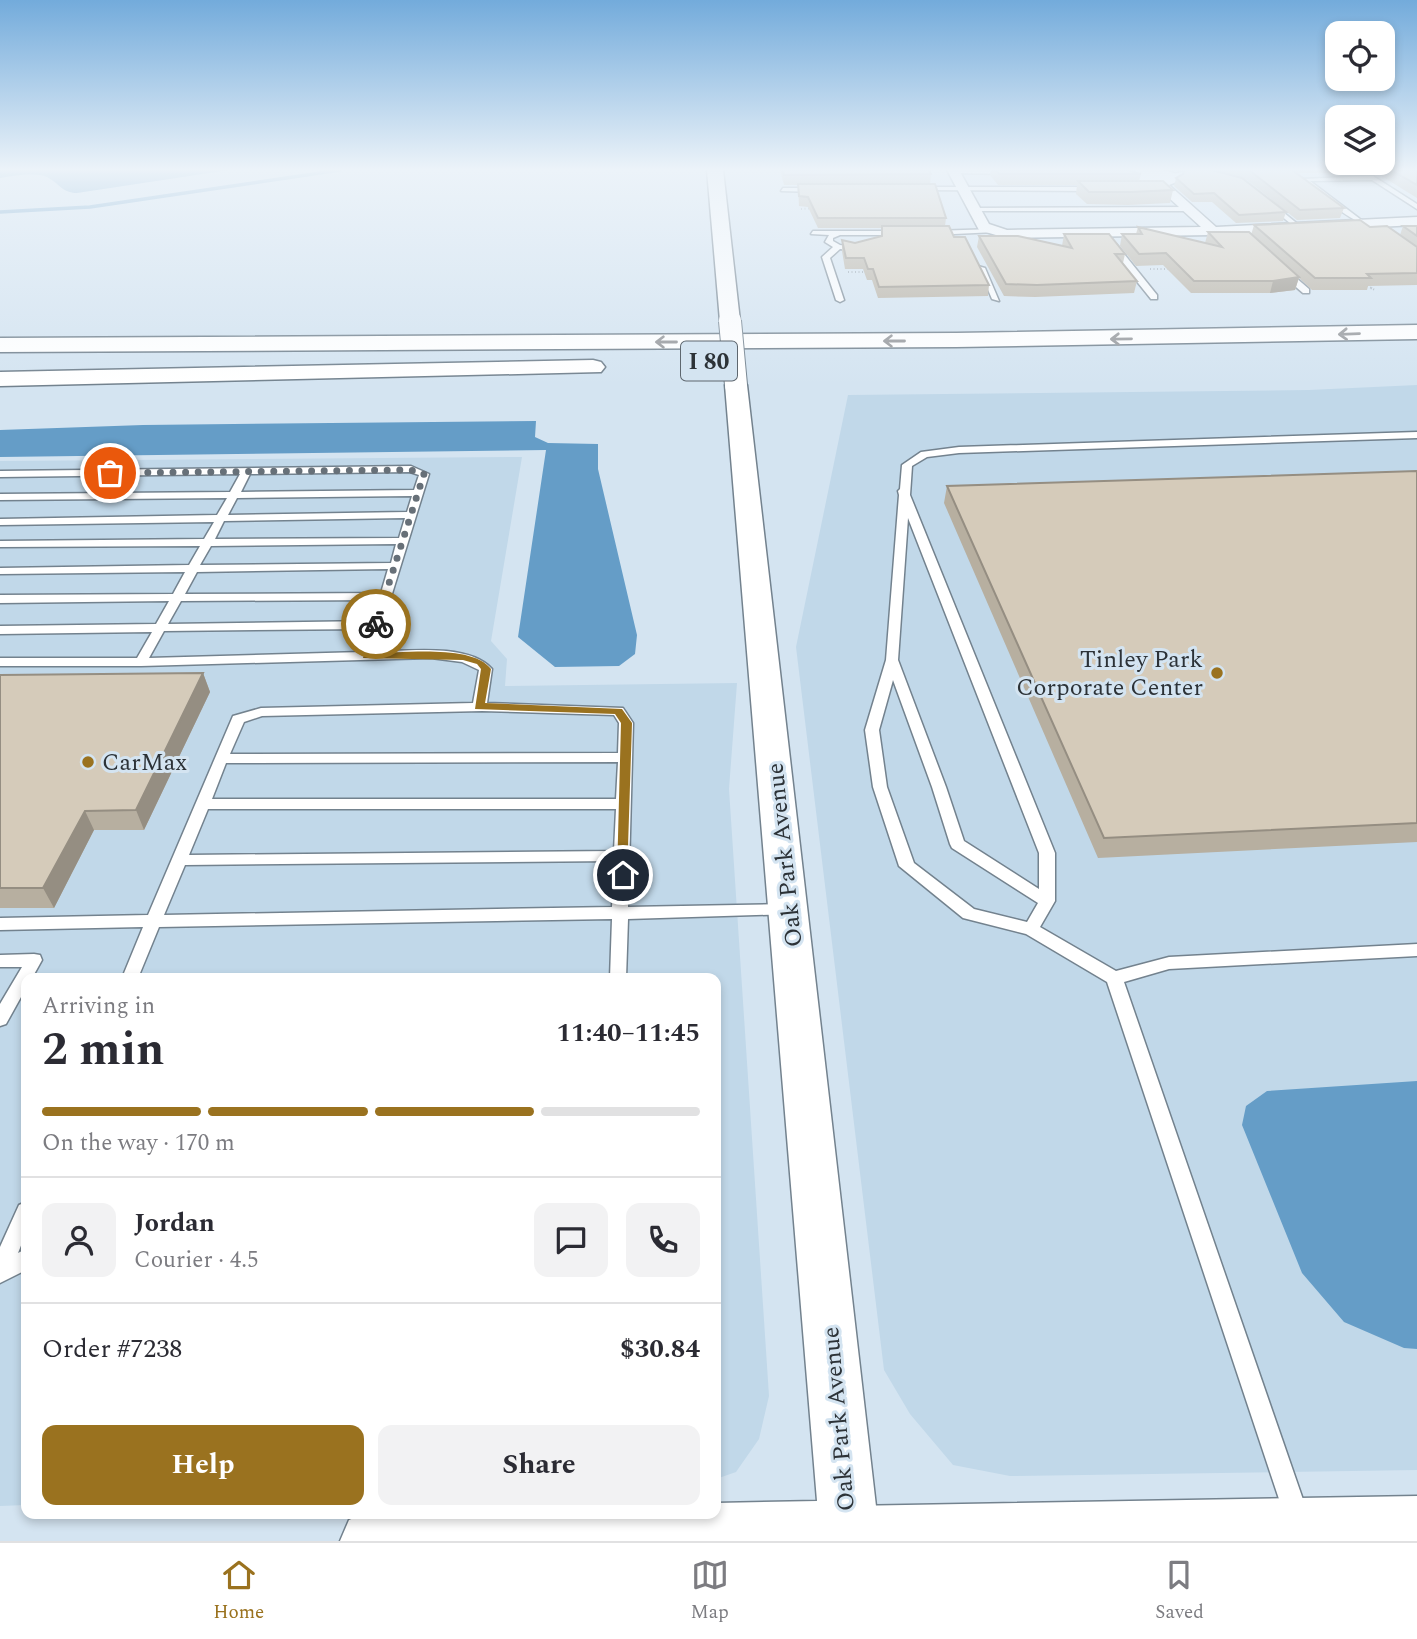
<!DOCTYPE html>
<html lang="en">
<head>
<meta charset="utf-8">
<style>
  body { margin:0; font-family:Spectral,serif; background:#f2f2f3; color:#2b2b33; height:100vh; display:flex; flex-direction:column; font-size:26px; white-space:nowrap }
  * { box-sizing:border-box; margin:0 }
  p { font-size:23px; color:#7c7c81 }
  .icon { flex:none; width:38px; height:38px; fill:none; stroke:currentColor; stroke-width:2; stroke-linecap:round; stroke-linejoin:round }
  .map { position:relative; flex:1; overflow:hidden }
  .sheet { position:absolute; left:21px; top:973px; width:700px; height:546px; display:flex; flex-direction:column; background:#fff; border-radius:14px; box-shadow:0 4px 10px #0003 }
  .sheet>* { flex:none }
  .fabs { position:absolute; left:1325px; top:21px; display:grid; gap:14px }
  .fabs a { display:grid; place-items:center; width:70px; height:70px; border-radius:14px; background:#fff; box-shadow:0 4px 10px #0003; font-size:35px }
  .pin { position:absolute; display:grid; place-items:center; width:60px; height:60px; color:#fff; margin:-30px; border:4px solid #fff; border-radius:50%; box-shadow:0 2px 7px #0007 }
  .courier { position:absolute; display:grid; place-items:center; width:70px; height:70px; margin:-35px; border:5px solid #9a721f; border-radius:50%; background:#fff; color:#222; box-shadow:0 2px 9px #0007 }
  .overview em { font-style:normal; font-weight:700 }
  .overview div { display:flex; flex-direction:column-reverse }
  .overview { display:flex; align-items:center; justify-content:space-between; height:119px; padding:0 21px }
  h1 { font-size:46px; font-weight:700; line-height:52px }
  .bar { display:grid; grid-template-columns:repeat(4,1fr); gap:10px 7px; align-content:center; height:84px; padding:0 21px }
  .bar i { height:9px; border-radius:5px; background:#e1e1e2 }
  .bar .on { background:#9a721f }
  .bar p { grid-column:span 4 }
  .line { display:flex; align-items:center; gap:18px; padding:0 21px; border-top:2px solid #e1e1e2 }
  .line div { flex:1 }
  .round { display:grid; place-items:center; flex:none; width:74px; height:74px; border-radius:14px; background:#f2f2f3 }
  .action { display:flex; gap:14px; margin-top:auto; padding:14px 21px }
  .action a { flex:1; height:80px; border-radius:14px; background:#9a721f; color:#fff; font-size:28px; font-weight:700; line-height:80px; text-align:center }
  .action a+a { background:#f2f2f3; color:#2b2b33 }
  .tab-bar { display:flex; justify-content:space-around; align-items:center; height:98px; border-top:2px solid #e1e1e2; background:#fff; font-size:19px; color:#7c7c81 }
  .tab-bar a { display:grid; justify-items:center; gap:4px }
  .tab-bar .on { color:#9a721f }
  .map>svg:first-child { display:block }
  .built { fill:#c1d8e9 }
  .water { fill:#659dc7 }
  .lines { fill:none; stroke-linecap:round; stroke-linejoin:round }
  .stream { stroke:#659dc7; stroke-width:3.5 }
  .service-casing { stroke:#73828e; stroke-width:3 }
  .minor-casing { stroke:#73828e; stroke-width:3 }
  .tertiary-casing { stroke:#73828e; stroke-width:3 }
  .motorway-casing { stroke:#73828e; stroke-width:3 }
  .path-far1 { stroke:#98a4af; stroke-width:2; stroke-dasharray:1 2.5; stroke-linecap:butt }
  .path { stroke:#98a4af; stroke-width:2.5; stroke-dasharray:1 3.5; stroke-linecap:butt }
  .service { fill:#fff; fill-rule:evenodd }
  .minor { fill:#fff; fill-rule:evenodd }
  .tertiary { fill:#fff; fill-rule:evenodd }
  .motorway { fill:#fff; fill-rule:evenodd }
  .tertiary-bridge-casing { stroke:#73828e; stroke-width:24; stroke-linecap:butt }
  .tertiary-bridge { stroke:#fff; stroke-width:22 }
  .wall { fill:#b7afa0 }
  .shaded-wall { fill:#958e82 }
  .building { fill:#d5cbba; stroke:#958e82; stroke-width:2 }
  .oneway { stroke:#96989b }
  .route { fill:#9a721f }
  .done { stroke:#677078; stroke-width:7; stroke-dasharray:0 12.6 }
  .poi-dot { fill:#9a721f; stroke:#d4e4f1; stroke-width:2.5 }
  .labels { text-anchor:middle; stroke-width:6; stroke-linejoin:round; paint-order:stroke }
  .shield { fill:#d4e4f1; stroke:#5e676f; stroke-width:2 }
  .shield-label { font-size:23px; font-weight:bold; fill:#2c3237 }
  .poi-label { font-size:24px; fill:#2c3237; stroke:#d4e4f1; text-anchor:end }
  .street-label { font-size:24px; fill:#2c3237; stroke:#d4e4f1 }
</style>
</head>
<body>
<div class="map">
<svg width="1417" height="1541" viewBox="0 0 1417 1541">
  <rect width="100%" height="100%" fill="#d4e4f1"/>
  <path class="built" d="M1417,385v1085l-407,6 -57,-11 -43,-51 -26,-44 -88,-723 52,-252 461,-5z
    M522,457l-31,184 16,18 -2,27 232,-3 -8,106 40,607 -10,43 -23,33 -20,7v-501h-690v527l-26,1v-1045z"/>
  <path class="water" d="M0,170h229l-152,23c-15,0 -18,-10 -30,-16 -13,-5 -33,-1 -47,1z
    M536,421l-1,16 13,6 50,1v25l39,166 -2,19 -16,12 -64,1 -37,-30 28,-187 -546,7v-27l143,-5z
    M1417,1081v268l-13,-1 -60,-26 -42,-49 -60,-148 4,-19 21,-15z"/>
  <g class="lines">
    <path class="stream" d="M0,212l90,-5 250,-37"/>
    <g class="service-casing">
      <path id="service" d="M954,170h55l3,2 -3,2 -57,-1z
        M1192,170h11l-32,7 -3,-2z
        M1373,176l44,28v5l-45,-29 -62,1 50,38 16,7c-15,5 -62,-35 -75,-47z
        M918,187h175l3,2 -3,2 -177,-1z
        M783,188h34l3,2 -3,2 -36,-1z
        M1268,203h4l28,23v2h-4l-28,-23z
        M977,208l212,-1 3,2 -3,2h-214z
        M994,229l2,3 -63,3 -3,-2 3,-2z
        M813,231h86l3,2 -3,2h-59l-7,3v3l7,4 25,4 -4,2 -21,-2 -10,9 14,42 -4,2 -4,-2 -14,-43 11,-10 -8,-5 4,-7 -18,-1z
        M1110,244h6l41,51v4h-6l-41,-51z
        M978,266l7,2 14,33 -7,-2z
        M1282,271h6l21,18v4h-6l-21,-18z
        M1417,432v6l-458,15 -32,4 -15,9 -2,29 145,358v48l-15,26 76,44 53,-14 248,-13v12l-248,13 -45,13 184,532 -4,8 -8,4 -8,-4 -4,-8 -177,-532 -81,-48 -63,-16 -64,-52 -26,-79 -8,-57 21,-70 13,-165 -1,-4 2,-2 2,-24 19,-13 38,-5zM908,518l131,335v36l-75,-48 -18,-54 -48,-127zM893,680l39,107 18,57 2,4 86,55 -11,19 -53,-13 -60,-46 -27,-76 -8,-57z
        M411,466l18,8 -55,178c33,-1 95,-9 118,17l-5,34 136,5 10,15 -5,184 157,-3 6,2 2,4 -2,4 -163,5 -2,59h-16l2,-59 -453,8 -21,51h-16l21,-51 -143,3v-12l148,-3 85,-199 28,-8 212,-5 6,-33 -17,-8 -31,-4 -290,8h-141v-8h137l15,-26 -152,2v-8l156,-2 13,-23 -169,2v-8l173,-1 12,-22 -185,2v-6l189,-3 11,-19 -200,1v-6l204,-2 10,-17 -214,3v-6l217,-4 10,-17 -227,2v-6l230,-2 10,-18 -240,3v-6zM410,472l9,3 -5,15 -173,2 9,-18zM412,496l-5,16 -179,3 9,-17zM405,518l-6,20 -184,1 9,-18zM396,544l-5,19 -191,2 11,-19zM388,569l-7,24 -196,1 12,-22zM379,600l-7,21 -204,3 13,-23zM369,629l-7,23 -213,6 15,-27zM482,711l132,4 5,8 -1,30 -388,1 14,-32 18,-6zM618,762l-2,37h-404l14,-36zM208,809h408l-2,42 -425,4zM614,861l-2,46 -448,8 21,-50z
        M34,954l6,1 2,5 -10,18h-6v10l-20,36 -6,2v-22l22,-37h-22v-12z
        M26,1202v31l-8,20 8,-4v21l-26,13v-36l19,-42z"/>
    </g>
    <g class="minor-casing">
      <path id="minor" d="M947,170h12l30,54 18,6 194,-3 -44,-40 -28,-8v-6c14,-8 36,-4 50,2v6l-10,4 47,42 201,-10v8l-204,10 -207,3 -27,-8z
        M1417,1496v45h-587l-5,-11 7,-17 17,-7z"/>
    </g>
    <g class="tertiary-casing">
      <path id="tertiary" d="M707,170h16l17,151 -10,6 -10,-6z
        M736,378l11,7 133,1156h-540l9,-21 14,-6h353v-11l101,-2 -92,-1116z"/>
    </g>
    <g class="motorway-casing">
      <path id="motorway" d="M1417,325v14l-461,8 -956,5v-14l956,-5z
        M593,360l8,2 4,5 -4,5 -601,14v-14z"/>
    </g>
    <path class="path-far1" d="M777,170h9
      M801,209l14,-1
      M1150,269h19
      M848,272h22
      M1364,284l11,6"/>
    <path class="path" d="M1371,288l4,2"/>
    <use href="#service" class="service"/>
    <use href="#minor" class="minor"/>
    <use href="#tertiary" class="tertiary"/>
    <use href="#motorway" class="motorway"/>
    <g class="tertiary-bridge-casing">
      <path id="tertiary-bridge" d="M730,321l6,64"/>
    </g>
    <use href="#tertiary-bridge" class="tertiary-bridge"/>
  </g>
  <path class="wall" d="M780,170h149l2,4 -1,10 16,34 -1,8 44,59 -1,11 -110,2 -6,-18h-5l-4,-11h-18l-3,-18v-11l13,3 26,-7 1,-8h-64l-10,-21 -9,-1 -1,-21h-14z
    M991,170h141h-2l1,1 10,3 -2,7 34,9 -3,13 -42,2 -41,-1 -11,-10 1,-9h-79l-8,-10z
    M1168,170h191l-1,3h-61l47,35 -4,10 -43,2 -50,-40 -4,-1 43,33 -3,9 -47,2 -24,-21h-20l-18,-16 2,-8 6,-3 2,-5 -9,1z
    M1372,170h45v28z
    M1254,225l116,2 30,8 3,-9h14v59l-49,1 -1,4h-55l-13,-12 -4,12 -25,3h-79l-28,-28 -27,1 -16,-20 2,-12h14l2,-7 67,16 3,-11 43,3z
    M1064,234l61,20 -2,9 14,18 -3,12 -99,4 -31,-1 -27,-49 2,-11 83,10z
    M1417,471v371l-319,16 -154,-355 3,-17z
    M203,673l7,19 -66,138h-50l-40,78h-54v-233z"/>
  <path class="shaded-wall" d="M1299,277l-4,13 -25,3 3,-12z
    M203,673l7,19 -66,138 -8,-20z
    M85,811l9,19 -40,78 -11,-20z"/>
  <path class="building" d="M783,170h146l2,4 -147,1z
    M996,170h134l1,1 10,3h-142z
    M1184,170h28l30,8 44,34 -47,3 -25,-22 -20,1 -18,-16 7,-4z
    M1247,170h45l52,38 -44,2 -51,-40z
    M1391,170h26v15z
    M1078,181h85l10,9 -42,2h-42z
    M798,184h137l11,34h-128l-10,-21 -9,-1z
    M1360,220l10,7 17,-1 30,21v26l-50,1 4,4h-56l-61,-53z
    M882,226h67l5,11h11l24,48 -110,2 -6,-18h-5l-4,-11h-18l-4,-18 13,3 27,-7z
    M1403,226h14v10z
    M1138,227l84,20 -14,-15h41l50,45 -26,4h-79l-28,-28 -27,1 -17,-20h20z
    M1064,234h45l16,20h-10l22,27 -100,4 -31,-1 -27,-48h39l54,12z
    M1417,471v352l-313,15 -157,-352z
    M203,673l-67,137 -51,1 -42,77h-43v-213z"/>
  <defs><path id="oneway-shaft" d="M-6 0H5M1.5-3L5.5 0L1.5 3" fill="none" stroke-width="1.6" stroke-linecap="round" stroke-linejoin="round" transform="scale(1.75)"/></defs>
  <g class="oneway">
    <use href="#oneway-shaft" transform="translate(1349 334) rotate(178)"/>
    <use href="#oneway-shaft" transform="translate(1121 339) rotate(179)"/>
    <use href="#oneway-shaft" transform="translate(894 341) rotate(180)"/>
    <use href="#oneway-shaft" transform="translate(666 342) rotate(180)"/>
  </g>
  <linearGradient id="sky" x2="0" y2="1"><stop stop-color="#73abdb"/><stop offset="0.44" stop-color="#ecf3f9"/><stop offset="1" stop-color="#ecf3f9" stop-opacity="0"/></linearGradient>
  <rect width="1417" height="385" fill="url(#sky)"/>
  <path class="route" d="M376,622l5,2 -8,29c30,0 100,-9 118,16l-6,34 137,6 10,14 -5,155h-9l-1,-3 4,-152 -6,-9 -140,-5 6,-40 -4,-5 -14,-4 -100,-2 9,-34z"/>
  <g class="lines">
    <path class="done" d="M110,473l301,-3 13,4 -48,150"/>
  </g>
  <g class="poi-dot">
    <circle cx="1217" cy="673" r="7"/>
    <circle cx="88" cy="762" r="7"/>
  </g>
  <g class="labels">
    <rect class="shield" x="681" y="341.5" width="56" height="39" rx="5"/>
    <g class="shield-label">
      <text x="709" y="369">I 80</text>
    </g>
    <g class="poi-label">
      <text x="1203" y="667">Tinley Park<tspan x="1203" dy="28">Corporate Center</tspan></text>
      <text x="102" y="770" text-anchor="start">CarMax</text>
    </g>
    <g class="street-label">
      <text transform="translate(784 855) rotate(-96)" y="8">Oak Park Avenue</text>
      <text transform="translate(838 1419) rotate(-95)" y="8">Oak Park Avenue</text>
    </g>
  </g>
</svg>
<div class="fabs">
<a><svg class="icon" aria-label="locate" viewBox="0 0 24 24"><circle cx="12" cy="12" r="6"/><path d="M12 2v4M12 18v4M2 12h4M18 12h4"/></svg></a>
<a><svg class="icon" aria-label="layers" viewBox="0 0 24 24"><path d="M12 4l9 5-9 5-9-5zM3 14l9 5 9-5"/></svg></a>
</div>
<div class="pin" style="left:110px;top:473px;background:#ea580c"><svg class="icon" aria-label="bag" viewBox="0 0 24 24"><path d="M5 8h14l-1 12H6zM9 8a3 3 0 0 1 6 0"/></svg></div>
<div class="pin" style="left:623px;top:875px;background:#1f2937"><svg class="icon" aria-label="home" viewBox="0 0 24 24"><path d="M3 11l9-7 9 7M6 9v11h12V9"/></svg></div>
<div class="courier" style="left:376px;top:624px"><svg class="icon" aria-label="bike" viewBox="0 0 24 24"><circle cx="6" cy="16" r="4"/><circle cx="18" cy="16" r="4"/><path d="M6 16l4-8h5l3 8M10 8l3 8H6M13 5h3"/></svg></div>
<section class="sheet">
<div class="overview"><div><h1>2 min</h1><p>Arriving in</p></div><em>11:40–11:45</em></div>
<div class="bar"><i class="on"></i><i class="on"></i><i class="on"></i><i></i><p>On the way · 170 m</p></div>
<div class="line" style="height:126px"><a class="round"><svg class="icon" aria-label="person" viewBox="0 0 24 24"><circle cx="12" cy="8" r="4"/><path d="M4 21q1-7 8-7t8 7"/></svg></a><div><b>Jordan</b><p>Courier · 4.5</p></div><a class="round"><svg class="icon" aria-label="chat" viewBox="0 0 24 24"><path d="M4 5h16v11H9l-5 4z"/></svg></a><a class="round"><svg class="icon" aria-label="phone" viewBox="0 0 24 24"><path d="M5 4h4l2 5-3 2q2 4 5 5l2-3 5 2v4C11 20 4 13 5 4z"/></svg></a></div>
<div class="line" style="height:91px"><div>Order #7238</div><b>$30.84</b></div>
<div class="action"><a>Help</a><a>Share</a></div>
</section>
</div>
<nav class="tab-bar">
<a class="on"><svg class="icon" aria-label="home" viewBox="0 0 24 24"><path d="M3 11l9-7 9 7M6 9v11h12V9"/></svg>Home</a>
<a><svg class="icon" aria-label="map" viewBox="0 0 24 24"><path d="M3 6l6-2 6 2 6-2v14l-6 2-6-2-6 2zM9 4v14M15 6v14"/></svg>Map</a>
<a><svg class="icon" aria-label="saved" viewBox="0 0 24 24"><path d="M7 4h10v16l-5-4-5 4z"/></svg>Saved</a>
</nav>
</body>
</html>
